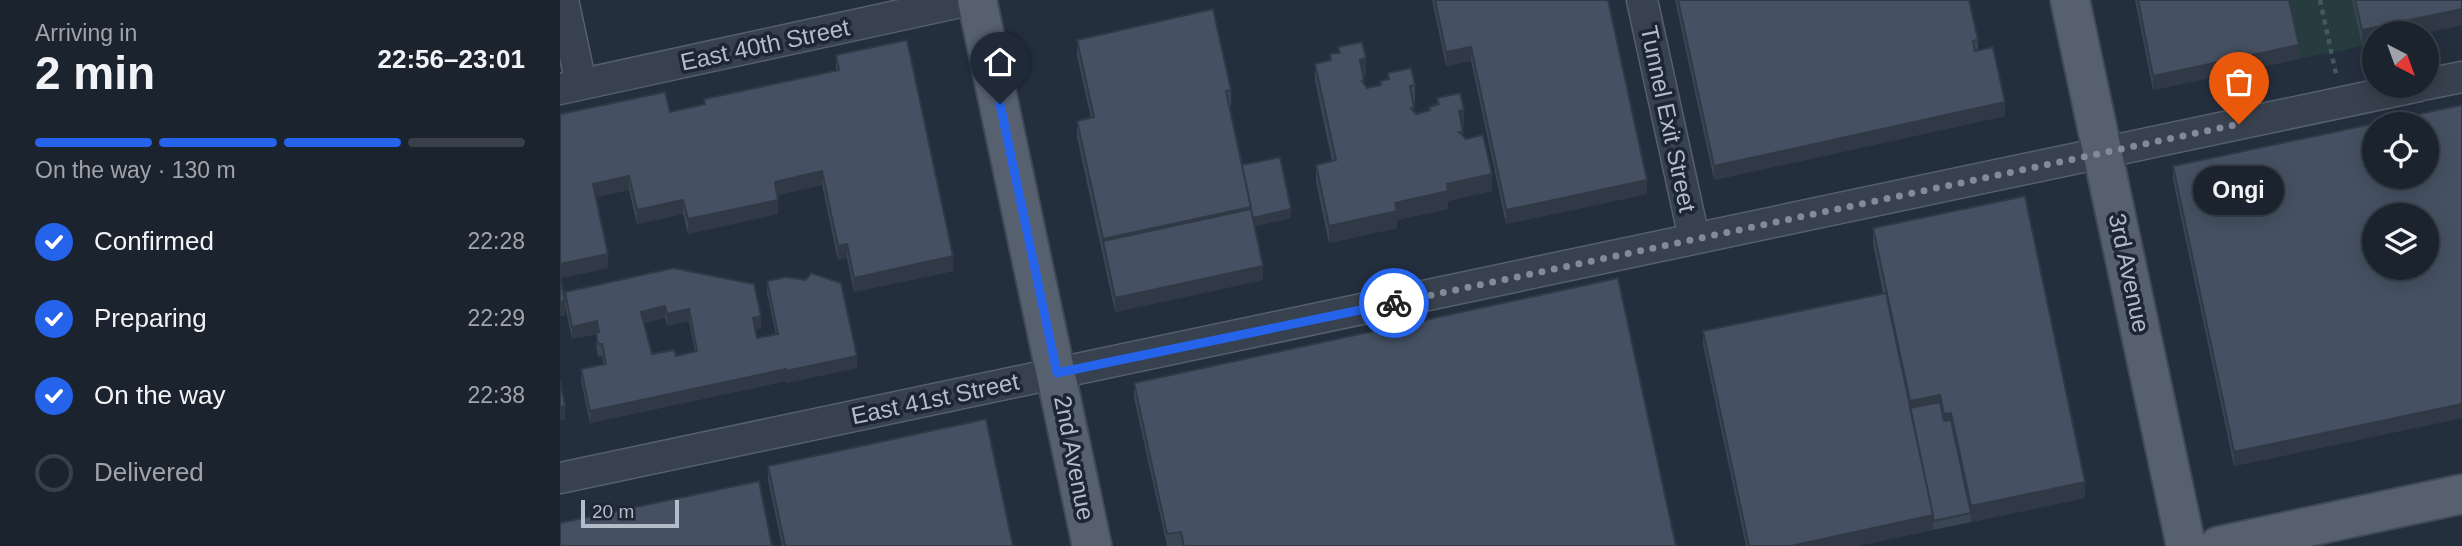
<!DOCTYPE html>
<html lang="en">
<head>
<meta charset="utf-8">
<style>
  body { margin:0; font-family:Helvetica,sans-serif; background:#242b36; color:#f1f3f6; height:100vh; display:flex; flex-direction:column; font-size:26px; white-space:nowrap }
  * { box-sizing:border-box; margin:0 }
  p { font-size:23px; color:#a0a4aa }
  .icon { flex:none; width:38px; height:38px; fill:none; stroke:currentColor; stroke-width:2; stroke-linecap:round; stroke-linejoin:round }
  .map { position:relative; flex:1; overflow:hidden }
  .panel { display:flex; flex-direction:column; background:#1b232e; width:560px }
  .panel>* { flex:none }
  .needle { width:46px; rotate:139deg }
  .buttons { position:absolute; left:1802px; top:21px; display:grid; gap:14px }
  .buttons a { display:grid; place-items:center; width:77px; height:77px; border-radius:50%; background:#1b232e; box-shadow:0 4px 18px #0003,0 0 0 2px #39404a; font-size:35px }
  .scale { position:absolute; left:21px; bottom:18px; width:98px; box-sizing:border-box; padding-left:7px; border:4px solid #b4bcc9; border-top:0; font-size:19px; line-height:24px; white-space:nowrap; color:#b4bcc9; -webkit-text-stroke:5px #1d2633; paint-order:stroke }
  .pin { position:absolute; display:grid; place-items:center; width:60px; height:60px; color:#fff; margin:-72px -30px; border-radius:50% 50% 50% 0; rotate:-45deg; box-shadow:0 0 7px #0007 }
  .pin .icon { rotate:45deg }
  .courier { position:absolute; display:grid; place-items:center; width:70px; height:70px; margin:-35px; border:5px solid #2563eb; border-radius:50%; background:#fff; color:#222; box-shadow:0 2px 9px #0007 }
  .bubble { position:absolute; height:49px; border-radius:24px; background:#1b232e; box-shadow:0 4px 18px #0003,0 0 0 2px #39404a; font-size:23px; font-weight:700; line-height:49px; text-align:center }
  .overview em { font-style:normal; font-weight:700 }
  .overview div { display:flex; flex-direction:column-reverse }
  .overview { display:flex; align-items:center; justify-content:space-between; height:119px; padding:0 35px }
  h1 { font-size:46px; font-weight:700; line-height:52px }
  .bar { display:grid; grid-template-columns:repeat(4,1fr); gap:10px 7px; align-content:center; height:84px; padding:0 35px }
  .bar i { height:9px; border-radius:5px; background:#39404a }
  .bar .active { background:#2563eb }
  .bar p { grid-column:span 4 }
  ol { padding:0 35px; list-style:none }
  li { display:flex; align-items:center; gap:21px; height:77px }
  li p { margin-inline-start:auto }
  li .icon { padding:7px; border-radius:50%; background:#2563eb; color:#fff; stroke-width:4 }
  li:last-child { color:#a0a4aa }
  li i { width:38px; height:38px; border:4px solid #39404a; border-radius:50% }
  main { display:flex; flex:1; min-height:0 }
  .map>svg:first-child { display:block }
  .green { fill:#263c3f }
  .lines { fill:none; stroke-linecap:round; stroke-linejoin:round }
  .minor-casing { stroke:#565f6c; stroke-width:33 }
  .primary-casing { stroke:#414a57; stroke-width:42 }
  .path { stroke:#44595c; stroke-width:4.5; stroke-dasharray:5 5; stroke-linecap:butt }
  .minor { stroke:#38414e; stroke-width:30 }
  .primary { stroke:#56606e; stroke-width:38 }
  .wall { fill:#3b4654; fill-rule:evenodd }
  .shaded-wall { fill:#303945 }
  .building { fill:#455162; stroke:#303945; stroke-width:2; fill-rule:evenodd }
  .done { stroke:#828b98; stroke-width:7; stroke-dasharray:0 12.6 }
  .route { stroke:#2563eb; stroke-width:9 }
  .labels { text-anchor:middle; stroke-width:7; stroke-linejoin:round; paint-order:stroke }
  .street-label { font-size:24px; fill:#b4bcc9; stroke:#1d2633 }
</style>
</head>
<body>
<main>
<section class="panel">
<div class="overview"><div><h1>2 min</h1><p>Arriving in</p></div><em>22:56–23:01</em></div>
<div class="bar"><i class="active"></i><i class="active"></i><i class="active"></i><i></i><p>On the way · 130 m</p></div>
<ol>
<li><svg class="icon" aria-label="check" viewBox="0 0 24 24"><path d="M5 12l5 5 9-10"/></svg>Confirmed<p>22:28</p></li>
<li><svg class="icon" aria-label="check" viewBox="0 0 24 24"><path d="M5 12l5 5 9-10"/></svg>Preparing<p>22:29</p></li>
<li><svg class="icon" aria-label="check" viewBox="0 0 24 24"><path d="M5 12l5 5 9-10"/></svg>On the way<p>22:38</p></li>
<li><i></i>Delivered</li>
</ol>
</section>
<div class="map">
<svg width="1902" height="546" viewBox="0 0 1902 546">
  <rect width="100%" height="100%" fill="#242f3e"/>
  <path class="green" d="M1726,0h66l10,46 -63,13z"/>
  <g class="lines">
    <g class="minor-casing">
      <path id="minor" d="M3,0l18,84
        M1082,0l52,238
        M1867,84l35,-7
        M0,89l410,-89
        M0,478c620,-130 1240,-260 1859,-392"/>
    </g>
    <g class="primary-casing">
      <path id="primary" d="M417,0l115,546
        M1510,0l116,546
        M1659,546l243,-52"/>
    </g>
    <path class="path" d="M1760,0l16,74"/>
    <use href="#minor" class="minor"/>
    <use href="#primary" class="primary"/>
  </g>
  <path class="wall" d="M872,0h176l39,194 -141,30 -35,-163 -25,5z
    M1115,0h294l9,40v11l27,65 -291,64z
    M1575,0h154l10,59 -146,31z
    M1792,0h110v25l-38,8h-49l-13,13z
    M517,40l154,50v16l-2,1 13,58 49,53 -36,8 8,54 -148,32 -38,-175v-16l14,-3 -14,-62z
    M778,47l28,29h-3l1,8 3,4 13,-3 8,-6v-6l27,12v17h-2l1,10 2,2 13,-4 8,-6v-6l27,29h-2l1,9 29,55 -44,10v8l-51,11v8l-68,15 -13,-61v-17l16,-4 -17,-80v-17l15,-4v-6l8,-1z
    M276,55l117,216 -99,21 -7,-34 -9,2 -16,-75 -45,10 1,19 -90,20 -5,-20 -46,10 -8,-34 -33,7 12,71 -48,10 5,21v-7l108,-24 88,60 -6,1 2,9 19,-3 -9,-42v-12l90,87 -71,15v-2l-196,42 -9,-42v-12l23,-4 -2,-9 -4,1 -2,-12v-11l-24,5 -7,-33v9l-5,1v-202l110,-2 34,-7v-6l132,-28zM105,318l2,8 22,-5 6,31 -19,4 -24,-2 -8,-31z
    M1902,105v313l-228,48 -61,-286v-14z
    M1313,228l212,270 -228,48h-111l-43,-201v-14l180,-38 -10,-49z
    M574,383l542,163h-509l-33,-148z
    M208,466l245,80h-231l-14,-66z"/>
  <path class="shaded-wall" d="M1902,9v16l-38,8h-49v11l-13,2v-16z
    M1739,45v14l-146,31v-14z
    M911,47v14l-25,5v-14z
    M806,58v18l-6,1v-17z
    M1445,102v14l-291,64v-14z
    M904,110v17l-5,1v-17z
    M262,171v14l-47,11v-14z
    M932,174v17l-44,10v8l-51,11v8l-68,15v-17l66,-23 52,-19z
    M69,176v14l-36,8v-14z
    M1087,180v14l-141,30v-14z
    M123,200v14l-46,10v-14z
    M218,200v14l-90,20v-15z
    M691,207v16l-148,18v15v-17z
    M731,209v9l-39,9v-9z
    M287,244v14l-9,2v-14z
    M48,254v14l-48,10v-14z
    M393,256v15l-99,21v-14z
    M703,266v14l-148,32v-14z
    M5,301v14l-5,1v-14z
    M105,306v12l-24,6v-12z
    M129,309v12l-22,5v-12z
    M201,316v12l-8,2v-12z
    M37,321v12l-25,6v-12z
    M297,356v12l-71,15v-12z
    M226,369v12l-196,42v-12z
    M1380,395v16l-30,7v-17z
    M1902,404v14l-228,48v-14z
    M5,406v14l-5,1v-14z
    M1391,413v16l-7,1v-16z
    M1525,482v16l-114,24v-16z
    M1373,515v15l-76,16h-66z"/>
  <path class="building" d="M875,0h173l39,180 -141,30 -35,-163 -25,5z
    M1118,0h291l9,40 -5,1 2,10 18,-4 12,55 -291,64z
    M1578,0h151l10,45 -146,31z
    M1795,0h107v9l-100,21z
    M653,9l18,81 -5,1 25,116 -148,32 -26,-118 17,-4 -17,-77z
    M347,40l46,216 -99,22 -7,-34 -9,2 -16,-75 -47,11 3,18 -90,19 -5,-19 -46,10 -8,-34 -36,8 15,70 -48,10v-150l105,-22 5,20 35,-8 -1,-5 135,-29 -3,-15z
    M802,42l4,16 -6,2 4,21h-2l5,7 14,-3 -1,-4 9,-2 -1,-6 23,-5 4,17 -5,1 4,21 -3,1 5,6 14,-4 -1,-3 10,-3 -2,-6 23,-5 4,17 -5,1 4,21h-4l7,7 17,-4 9,39 -45,10 1,7 -53,12 2,8 -68,15 -13,-61 20,-5 -21,-96 16,-4 -1,-6 10,-1 -2,-6z
    M1902,105v299l-228,48 -61,-286zM1815,124h52v53h-52zM1815,215h52v53h-52z
    M720,157l11,52 -38,9 -11,-53z
    M1465,196l60,286 -114,24 -20,-93 -7,1 -4,-19 -30,6 -37,-173z
    M691,209l12,57 -148,32 -12,-57z
    M113,268l81,16 7,32 -8,2 4,20 21,-4 -11,-53 19,-4 20,3 5,-7 30,10 16,73 -71,15v-2l-196,42 -9,-42 25,-5 -4,-20h-4l-2,-11 3,-1 -2,-11 -25,6 -7,-35zM105,306l2,8 22,-5 8,42 -21,5 -2,-6 -22,4 -11,-42z
    M0,277l5,24 -5,1z
    M1058,278l58,268h-492l-3,-14 -14,2 -33,-151z
    M1326,293l47,222 -142,31h-42l-46,-215z
    M0,381l5,25 -5,1z
    M1380,402l4,19 7,-1 20,93 -38,8v-6l-23,-107z
    M426,419l27,127h-228l-17,-80z
    M199,481l13,65h-212v-23z"/>
  <g class="lines">
    <path class="done" d="M834,303l845,-179"/>
    <path class="route" d="M440,104l57,269 337,-70"/>
  </g>
  <g class="labels">
    <g class="street-label">
      <text transform="translate(205 45) rotate(-12)" y="8">East 40th Street</text>
      <text transform="translate(1108 119) rotate(78)" y="8">Tunnel Exit Street</text>
      <text transform="translate(1569 273) rotate(78)" y="8">3rd Avenue</text>
      <text transform="translate(375 399) rotate(-12)" y="8">East 41st Street</text>
      <text transform="translate(514 458) rotate(79)" y="8">2nd Avenue</text>
    </g>
  </g>
</svg>
<div class="buttons">
<a><svg class="needle" viewBox="-14 -14 28 28"><path d="M0-13l5 13h-10z" fill="#e53935"/><path d="M0 13l5-13h-10z" fill="#a0a4aa"/></svg></a>
<a><svg class="icon" aria-label="locate" viewBox="0 0 24 24"><circle cx="12" cy="12" r="6"/><path d="M12 2v4M12 18v4M2 12h4M18 12h4"/></svg></a>
<a><svg class="icon" aria-label="layers" viewBox="0 0 24 24"><path d="M12 4l9 5-9 5-9-5zM3 14l9 5 9-5"/></svg></a>
</div>
<div class="scale">20 m</div>
<div class="pin" style="left:1679px;top:124px;background:#ea580c"><svg class="icon" aria-label="bag" viewBox="0 0 24 24"><path d="M5 8h14l-1 12H6zM9 8a3 3 0 0 1 6 0"/></svg></div>
<div class="pin" style="left:440px;top:104px;background:#1f2937"><svg class="icon" aria-label="home" viewBox="0 0 24 24"><path d="M3 11l9-7 9 7M6 9v11h12V9"/></svg></div>
<div class="courier" style="left:834px;top:303px"><svg class="icon" aria-label="bike" viewBox="0 0 24 24"><circle cx="6" cy="16" r="4"/><circle cx="18" cy="16" r="4"/><path d="M6 16l4-8h5l3 8M10 8l3 8H6M13 5h3"/></svg></div>
<div class="bubble" style="left:1633px;top:166px;width:91px">Ongi</div>
</div>
</main>
</body>
</html>
